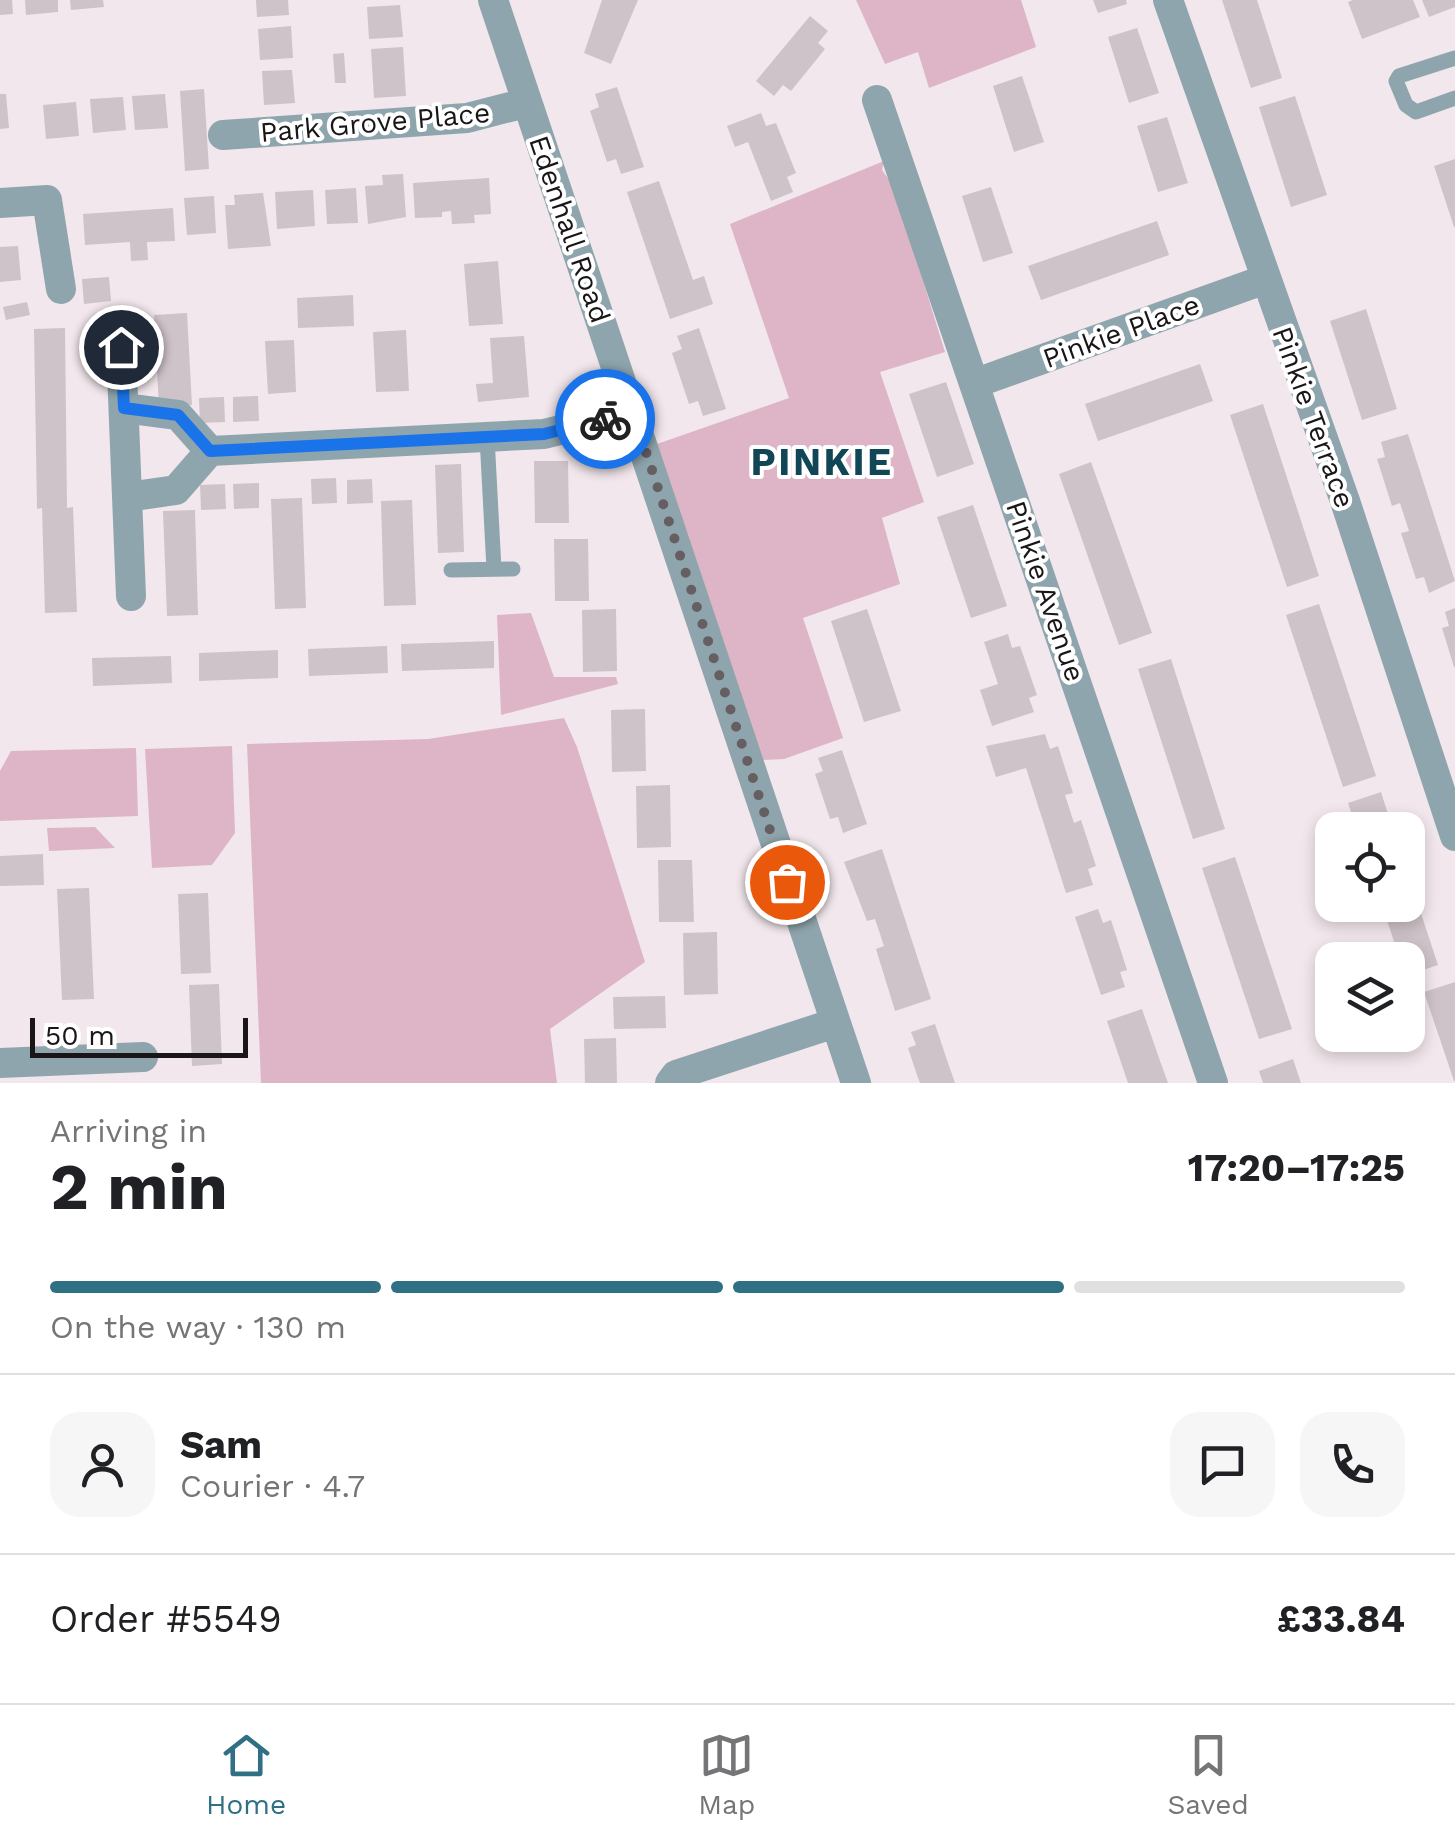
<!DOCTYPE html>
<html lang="en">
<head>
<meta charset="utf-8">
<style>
  body { margin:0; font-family:"Work Sans",sans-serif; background:#f6f6f6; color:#202124; height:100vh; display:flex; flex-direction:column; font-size:38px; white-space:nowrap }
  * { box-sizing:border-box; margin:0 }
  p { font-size:32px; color:#757577 }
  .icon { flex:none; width:55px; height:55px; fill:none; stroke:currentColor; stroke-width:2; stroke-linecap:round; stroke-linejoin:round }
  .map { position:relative; height:1083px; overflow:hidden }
  .drawer { display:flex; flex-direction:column; background:#fff; flex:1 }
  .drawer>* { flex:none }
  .controls { position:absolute; left:1315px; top:812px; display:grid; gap:20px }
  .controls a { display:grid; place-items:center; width:110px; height:110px; border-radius:20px; background:#fff; box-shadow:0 5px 15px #0003; font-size:50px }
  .scale { position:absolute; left:30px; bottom:25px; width:218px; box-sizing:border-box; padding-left:10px; border:5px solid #1a1618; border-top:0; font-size:28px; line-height:35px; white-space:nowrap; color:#1a1618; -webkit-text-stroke:8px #fff; paint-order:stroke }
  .pin { position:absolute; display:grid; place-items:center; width:85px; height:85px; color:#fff; margin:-42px; border:5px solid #fff; border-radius:50%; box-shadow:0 2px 10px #0007 }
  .courier { position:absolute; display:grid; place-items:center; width:100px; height:100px; margin:-50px; border:8px solid #1a73e8; border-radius:50%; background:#fff; color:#222; box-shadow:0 2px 12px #0007 }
  .overview em { font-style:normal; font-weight:700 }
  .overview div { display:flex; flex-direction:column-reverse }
  .overview { display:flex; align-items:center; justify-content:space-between; height:170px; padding:0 50px }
  h1 { font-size:65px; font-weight:700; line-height:75px }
  .bar { display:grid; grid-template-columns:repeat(4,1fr); gap:15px 10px; align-content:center; height:120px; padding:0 50px }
  .bar i { height:12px; border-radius:8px; background:#e0e0e0 }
  .bar .on { background:#307084 }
  .bar p { grid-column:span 4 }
  .line { display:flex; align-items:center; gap:25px; padding:0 50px; border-top:2px solid #e0e0e0 }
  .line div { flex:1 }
  .round { display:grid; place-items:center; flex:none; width:105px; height:105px; border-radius:30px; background:#f6f6f6 }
  .tab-bar { display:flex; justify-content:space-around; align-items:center; height:140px; border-top:2px solid #e0e0e0; background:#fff; font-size:28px; color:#757577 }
  .tab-bar a { display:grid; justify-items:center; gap:5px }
  .tab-bar .on { color:#307084 }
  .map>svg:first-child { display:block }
  .green { fill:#deb5c7 }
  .building { fill:#cec3c8 }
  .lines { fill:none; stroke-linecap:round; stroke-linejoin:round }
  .lane { stroke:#8fa5ad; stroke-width:15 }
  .street { stroke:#8fa5ad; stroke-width:30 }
  .done { stroke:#665f62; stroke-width:10; stroke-dasharray:0 18 }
  .route { stroke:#1a73e8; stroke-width:12 }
  .labels { text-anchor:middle; stroke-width:8; stroke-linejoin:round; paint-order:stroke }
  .street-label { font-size:28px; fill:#1a1618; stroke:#fff }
  .district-label { font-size:38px; font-weight:bold; letter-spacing:2.5px; fill:#104656; stroke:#fff }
</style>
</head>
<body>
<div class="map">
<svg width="1455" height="1083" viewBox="0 0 1455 1083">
  <rect width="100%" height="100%" fill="#f2e7ec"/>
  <path class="green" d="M856,0h165l15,47 -107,41 -11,-36 -33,12z
    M884,161l-2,9 12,17 51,165 -65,20 44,130 -42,16 18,66 -97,34 40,120 -59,21 -21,1 -106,-316 132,-46 -59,-174z
    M531,613l23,64h62l2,7 -117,31 -4,-100z
    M564,718l13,29 68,215 -95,67 7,54h-296l-14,-339 181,-5z
    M232,746l3,87 -23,32 -60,3 -7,-119z
    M136,748l2,68 -138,5v-50l11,-20z
    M95,827l20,21 -66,3 -2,-23z"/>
  <path class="building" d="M0,0h12l1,14 -13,1z
    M25,0h33v12l-32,3z
    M70,0h33l1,7 -33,3z
    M256,0h32l1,15 -32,2z
    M602,0h36l-27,64 -27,-11z
    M1093,0h33l1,4 -29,9z
    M1222,0h35l25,78 -31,10z
    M1353,0h60l7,17 -58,22 -14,-37z
    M1422,0h33v7l-26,10z
    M400,5l3,32 -34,2 -2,-32z
    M810,16l18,15 -10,12 7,6 -34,42 -8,-6 -9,11 -18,-15z
    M291,26l2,32 -33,2 -2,-31z
    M1137,28l22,65 -30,10 -21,-66z
    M403,47l3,49 -32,2 -3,-49z
    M344,53l2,30h-11l-2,-29z
    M292,70l3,33 -31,2 -2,-34z
    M1022,76l22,66 -30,10 -21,-66z
    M617,87l27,80 -23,7 -5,-15 -9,3 -17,-51 9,-4 -4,-13z
    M204,89l5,80 -24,2 -5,-80z
    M0,94h6l3,34 -9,1z
    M165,94l3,34 -33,2 -3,-34z
    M1295,96l32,99 -36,12 -32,-100z
    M123,97l3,33 -33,3 -3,-34z
    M76,102l3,34 -33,3 -3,-34z
    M761,113l5,13 10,-3 20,50 -9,4 6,15 -22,9 -23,-59 -13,5 -8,-21z
    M1167,117l21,66 -30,9 -21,-66z
    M1455,159v68h-1l-20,-61z
    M403,174l3,43 -38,7 -3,-38 18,-1 -1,-10z
    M489,178l2,36 -17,1 1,8 -23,1 -1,-13 -9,1v5l-27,1 -2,-35z
    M659,181l34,99 11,-4 9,28 -43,15 -43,-127z
    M991,187l22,66 -30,9 -21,-66z
    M356,188l2,35 -31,1 -2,-34z
    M313,190l2,36 -38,3 -2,-37z
    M263,193l8,53 -43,3 -3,-44h10l-1,-10z
    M214,196l2,37 -29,2 -3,-37z
    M173,208l2,33 -28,1 1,18 -17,1 -1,-19 -45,3 -2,-31z
    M1157,221l12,34 -128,45 -13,-34z
    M18,246l3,34 -21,2v-35z
    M498,261l5,63 -34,2 -5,-62z
    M109,277l2,24 -27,3 -2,-25z
    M353,295l1,31 -56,2 -1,-30z
    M27,302l3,13 -24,5 -3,-13z
    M1366,309l31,100 -35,11 -32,-99z
    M187,313l5,92 -33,2 -5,-92z
    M65,328l2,180 6,-1 4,105 -32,1 -3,-105 -5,1 -3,-180z
    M699,328l27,81 -23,7 -5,-15 -9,3 -17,-51 10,-4 -5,-13z
    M406,330l3,61 -33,1 -3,-60z
    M524,336l5,61 -51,5 -2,-18 17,-1 -3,-45z
    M294,340l2,52 -28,2 -3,-53z
    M1200,364l13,37 -115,40 -13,-37z
    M946,382l28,82 -37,13 -28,-83z
    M258,396l1,25 -26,1v-25z
    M224,397l1,25 -25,1 -1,-25z
    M1263,404l56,172 -32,11 -57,-172z
    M1408,434l47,147 -26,12 -5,-16 -8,2 -15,-46 8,-2 -9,-28 -8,3 -15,-47 8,-2 -4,-15z
    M534,461h34l1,62h-34z
    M1091,462l61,171 -33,12 -60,-171z
    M461,464l3,88 -26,1 -3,-88z
    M336,478l1,25 -25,1 -1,-25z
    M372,479l1,24 -26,1v-24z
    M259,483v25l-25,1 -1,-25z
    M225,484l1,25 -25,1 -1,-25z
    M302,498l4,110 -31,1 -4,-110z
    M412,500l4,105 -32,1 -3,-105z
    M973,505l34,101 -36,12 -34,-101z
    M195,510l3,105 -31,1 -4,-105z
    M554,539h34l1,62h-34z
    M1319,604l57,172 -33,11 -57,-172z
    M1455,608v59h-1l-12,-39 7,-2 -4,-14z
    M616,609l1,62 -34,1 -1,-62z
    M867,609l34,102 -37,11 -33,-101z
    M1008,634l4,14 8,-2 17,49 -8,3 5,14 -42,14 -12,-36 18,-6 -14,-42z
    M494,641v27l-92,3 -1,-27z
    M387,646l1,27 -79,3 -1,-27z
    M278,650v28l-79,3v-28z
    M171,656l1,27 -79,3 -1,-28z
    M1171,659l54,170 -32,10 -55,-170z
    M645,709l1,62 -34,1 -1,-62z
    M1045,734l5,15 8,-3 15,47 -8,2 9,28 7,-3 15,46 -8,3 5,16 -27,8 -40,-125 -30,9 -10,-31z
    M842,750l25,74 -24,9 -5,-16 -8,2 -15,-45 8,-3 -5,-13z
    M670,785l1,62 -34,1 -1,-62z
    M1381,792l12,38h-36l-9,-27z
    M882,849l49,150 -36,12 -19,-62 8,-3 -9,-27 -8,2 -23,-59z
    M43,854l1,31 -44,1v-30z
    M1235,857l57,172 -33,10 -57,-171z
    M658,860h34l2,62h-35z
    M1408,874l30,91 -30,10v-15h-8l-18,-55h26z
    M89,888l5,111 -32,1 -5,-111z
    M208,893l3,80 -30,1 -3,-80z
    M1098,909l5,14 8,-3 16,50 -7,2 5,15 -24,8 -26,-78z
    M717,932l1,62 -34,1 -1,-62z
    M1455,982v99h-1l-30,-89z
    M219,984l3,80 -30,2 -3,-81z
    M665,996l1,32 -52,1 -1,-32z
    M1142,1009l17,49 9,25h-40l-21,-62z
    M935,1024l13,39 7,20h-35l-4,-11 -8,-24 8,-3 -5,-13z
    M616,1038l1,45h-32l-1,-44z
    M1293,1059l8,24h-38l-4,-12z"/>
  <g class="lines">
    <path class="lane" d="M1455,58l-56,18 -3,5 10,24 10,7 39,-14
      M487,437l7,132
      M451,570l62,-1"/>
    <path class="street" d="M493,0l363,1083
      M1168,0l177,501 110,335
      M877,100l336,983
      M223,135l244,-17 58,-15
      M0,203l47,-3 14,89
      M121,347l10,249
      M976,383l290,-104
      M124,408l54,7 32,36
      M127,497l49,-7 34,-39 334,-17 89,-22
      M0,1063l143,-6
      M670,1083l6,-8 159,-52"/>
  </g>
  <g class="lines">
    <path class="done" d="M605,419l28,-7 154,470"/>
    <path class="route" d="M121,347l3,61 54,7 32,36 334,-17 61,-15"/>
  </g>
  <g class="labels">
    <g class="street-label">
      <text transform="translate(375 122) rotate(-5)" y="10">Park Grove Place</text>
      <text transform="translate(570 229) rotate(71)" y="10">Edenhall Road</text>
      <text transform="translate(1121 331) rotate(-20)" y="10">Pinkie Place</text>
      <text transform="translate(1314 417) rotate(70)" y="10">Pinkie Terrace</text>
      <text transform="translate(1046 591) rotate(71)" y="10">Pinkie Avenue</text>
    </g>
    <g class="district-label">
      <text x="822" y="475">PINKIE</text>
    </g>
  </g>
</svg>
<div class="controls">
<a><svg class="icon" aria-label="locate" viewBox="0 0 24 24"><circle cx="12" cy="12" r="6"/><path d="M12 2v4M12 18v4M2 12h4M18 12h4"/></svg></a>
<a><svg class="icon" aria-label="layers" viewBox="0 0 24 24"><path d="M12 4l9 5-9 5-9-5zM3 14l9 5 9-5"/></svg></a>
</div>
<div class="scale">50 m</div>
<div class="pin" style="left:787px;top:882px;background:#ea580c"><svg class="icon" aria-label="bag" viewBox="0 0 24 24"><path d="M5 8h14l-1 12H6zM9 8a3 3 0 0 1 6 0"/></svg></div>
<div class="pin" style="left:121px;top:347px;background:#1f2937"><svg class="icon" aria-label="home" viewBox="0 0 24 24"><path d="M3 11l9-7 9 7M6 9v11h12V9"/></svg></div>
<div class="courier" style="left:605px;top:419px"><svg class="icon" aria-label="bike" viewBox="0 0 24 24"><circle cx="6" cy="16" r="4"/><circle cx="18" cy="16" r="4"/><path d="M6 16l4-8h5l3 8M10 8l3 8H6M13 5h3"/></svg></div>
</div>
<section class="drawer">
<div class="overview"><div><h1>2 min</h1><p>Arriving in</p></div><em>17:20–17:25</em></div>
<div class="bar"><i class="on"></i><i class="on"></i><i class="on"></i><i></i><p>On the way · 130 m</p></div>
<div class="line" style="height:180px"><a class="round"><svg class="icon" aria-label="person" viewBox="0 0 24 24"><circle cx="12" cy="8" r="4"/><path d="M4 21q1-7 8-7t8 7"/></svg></a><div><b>Sam</b><p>Courier · 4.7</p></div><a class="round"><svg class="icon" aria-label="chat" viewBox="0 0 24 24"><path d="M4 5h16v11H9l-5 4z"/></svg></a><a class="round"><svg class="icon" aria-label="phone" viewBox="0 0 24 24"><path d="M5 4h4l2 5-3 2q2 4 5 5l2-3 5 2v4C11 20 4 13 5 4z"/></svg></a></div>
<div class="line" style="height:130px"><div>Order #5549</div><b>£33.84</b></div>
</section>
<nav class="tab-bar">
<a class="on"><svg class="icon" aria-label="home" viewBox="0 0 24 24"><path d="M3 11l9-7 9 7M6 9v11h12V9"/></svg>Home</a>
<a><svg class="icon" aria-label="map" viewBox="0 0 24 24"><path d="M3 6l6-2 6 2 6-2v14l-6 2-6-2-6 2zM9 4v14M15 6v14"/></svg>Map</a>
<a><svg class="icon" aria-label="saved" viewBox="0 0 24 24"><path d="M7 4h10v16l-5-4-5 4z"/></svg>Saved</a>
</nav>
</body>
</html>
